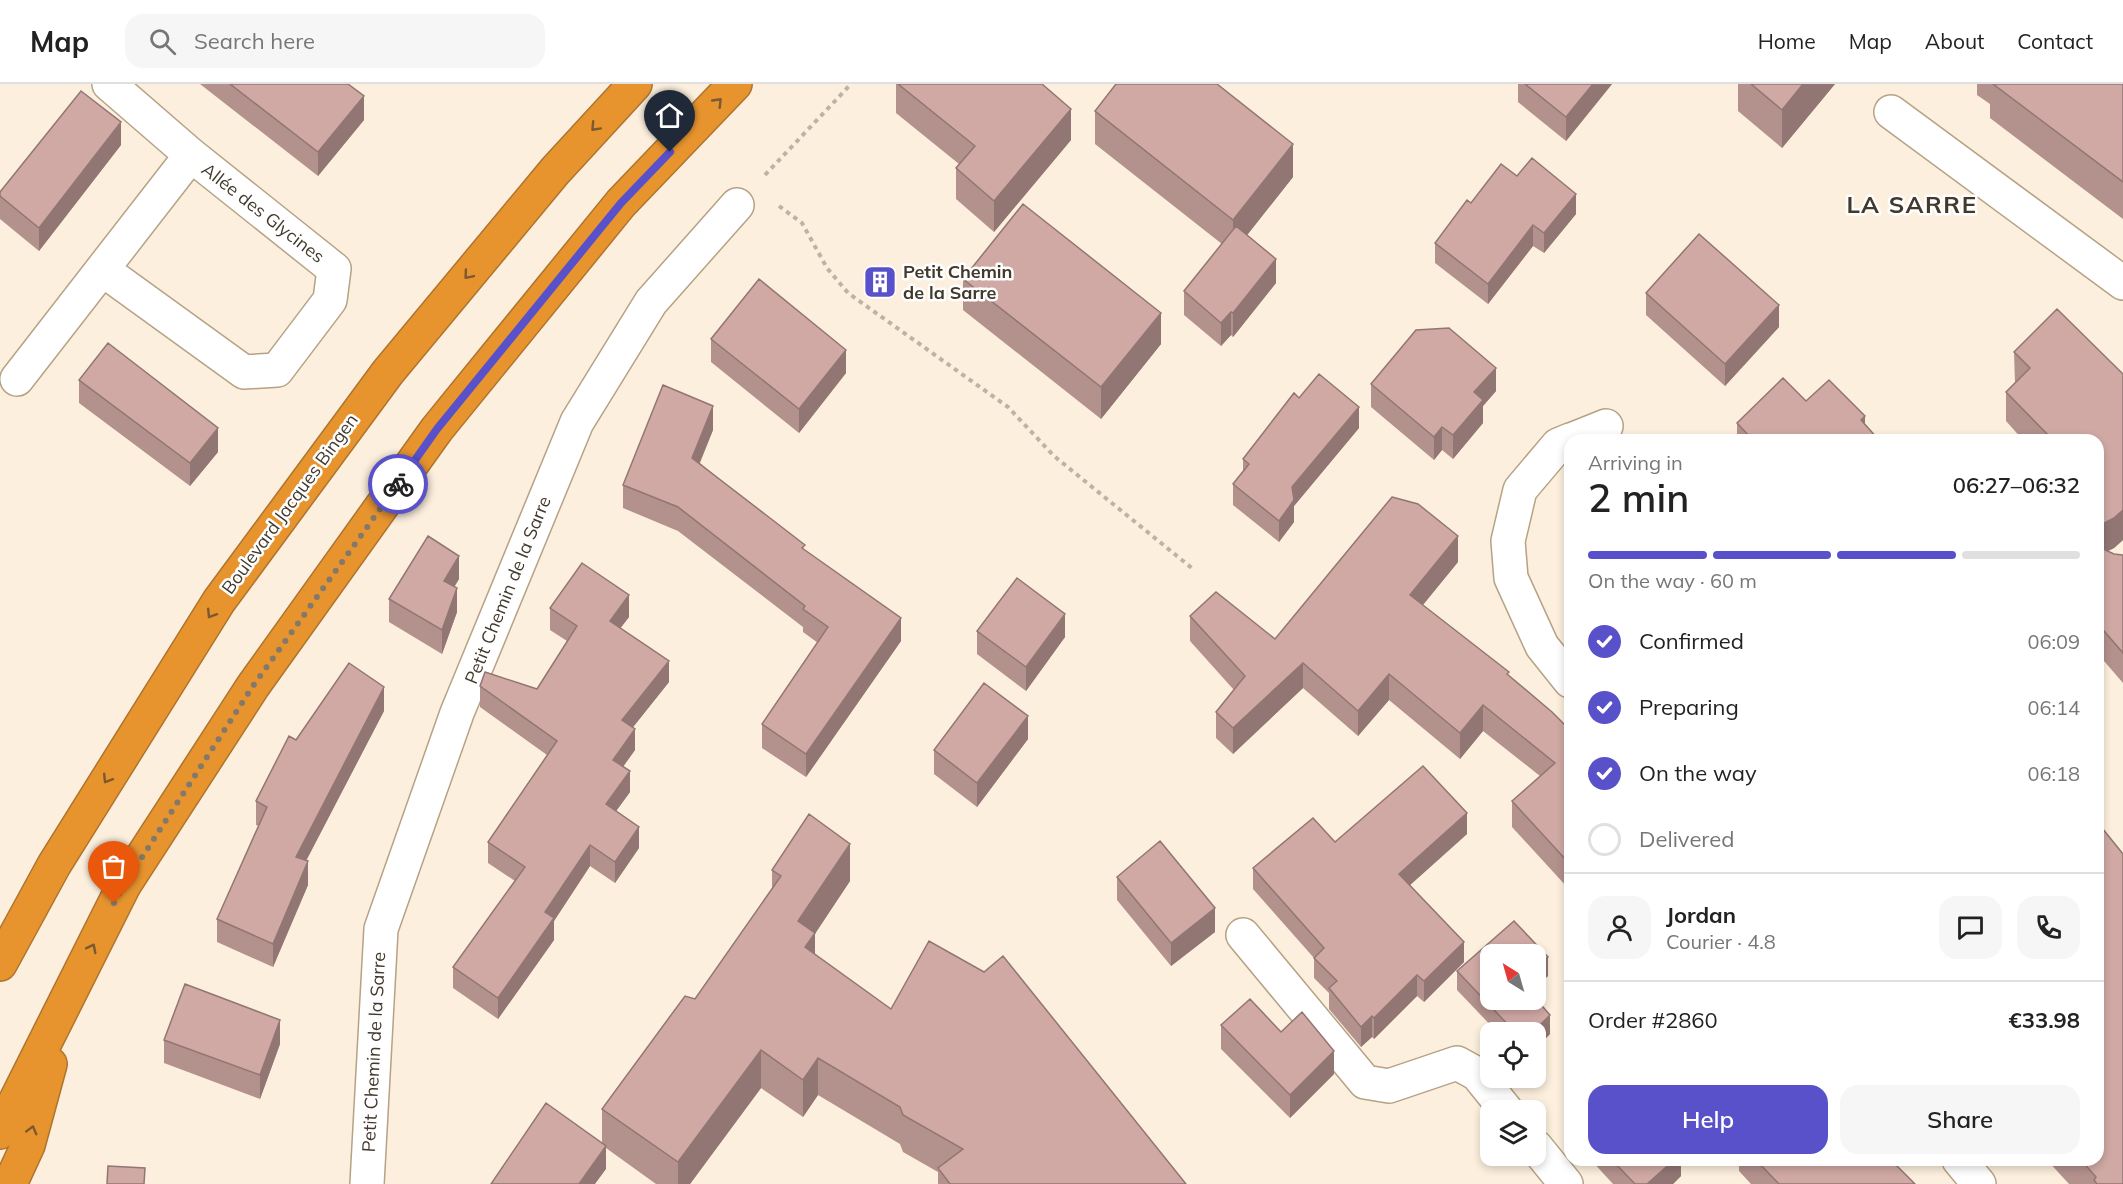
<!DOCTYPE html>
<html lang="en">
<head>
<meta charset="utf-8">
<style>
  body { margin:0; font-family:Mulish,sans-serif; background:#f6f6f6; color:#222; height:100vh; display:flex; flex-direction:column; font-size:22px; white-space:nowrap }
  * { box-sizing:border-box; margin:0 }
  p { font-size:20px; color:#767676 }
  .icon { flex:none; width:33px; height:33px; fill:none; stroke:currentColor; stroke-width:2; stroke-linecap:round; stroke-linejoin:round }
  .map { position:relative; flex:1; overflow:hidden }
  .drawer { position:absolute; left:1564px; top:350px; width:540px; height:732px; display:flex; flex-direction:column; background:#fff; border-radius:18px; box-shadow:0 3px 9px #0003 }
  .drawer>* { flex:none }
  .needle { width:39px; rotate:323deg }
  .controls { position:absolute; left:1480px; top:860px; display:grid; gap:12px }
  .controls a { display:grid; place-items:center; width:66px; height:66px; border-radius:12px; background:#fff; box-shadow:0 3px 9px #0003; font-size:30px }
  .pin { position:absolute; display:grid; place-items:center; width:51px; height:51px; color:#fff; margin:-62px -26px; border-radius:50% 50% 50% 0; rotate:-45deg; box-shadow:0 0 6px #0007 }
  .pin .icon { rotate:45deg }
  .courier { position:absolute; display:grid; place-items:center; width:60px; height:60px; margin:-30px; border:4px solid #5951c9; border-radius:50%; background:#fff; color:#222; box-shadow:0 2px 8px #0007 }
  .summary em { font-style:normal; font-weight:600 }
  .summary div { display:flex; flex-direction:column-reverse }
  .summary { display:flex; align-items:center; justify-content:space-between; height:102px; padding:0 24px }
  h1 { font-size:39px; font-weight:600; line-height:45px }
  .bar { display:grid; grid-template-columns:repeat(4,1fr); gap:9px 6px; align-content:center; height:72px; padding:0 24px }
  .bar i { height:8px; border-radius:4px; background:#e0e0e0 }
  .bar .current { background:#5951c9 }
  .bar p { grid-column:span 4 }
  .line { display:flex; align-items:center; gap:15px; padding:0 24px; border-top:2px solid #e0e0e0 }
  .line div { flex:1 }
  .round { display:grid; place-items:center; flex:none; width:63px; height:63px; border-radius:18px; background:#f6f6f6 }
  ol { padding:0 24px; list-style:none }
  li { display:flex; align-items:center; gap:18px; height:66px }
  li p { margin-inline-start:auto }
  li .icon { padding:6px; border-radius:50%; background:#5951c9; color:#fff; stroke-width:4 }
  li:last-child { color:#767676 }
  li i { width:33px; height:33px; border:3px solid #e0e0e0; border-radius:50% }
  .action { display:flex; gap:12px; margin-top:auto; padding:12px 24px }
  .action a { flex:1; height:69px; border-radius:18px; background:#5951c9; color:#fff; font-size:24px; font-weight:600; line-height:69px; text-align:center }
  .action a+a { background:#f6f6f6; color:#222 }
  header { display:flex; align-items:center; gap:36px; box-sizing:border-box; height:84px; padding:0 30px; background:#fff; border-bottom:2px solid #e0e0e0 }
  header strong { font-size:28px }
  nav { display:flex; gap:33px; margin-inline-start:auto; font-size:21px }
  .search { width:420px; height:54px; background:#f6f6f6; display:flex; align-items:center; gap:15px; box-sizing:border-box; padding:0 21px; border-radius:18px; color:#767676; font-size:22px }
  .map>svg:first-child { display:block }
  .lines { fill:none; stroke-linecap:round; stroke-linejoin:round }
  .minor-casing { stroke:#b6a285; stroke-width:36 }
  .highway-casing { stroke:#ad742e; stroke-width:36 }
  .path { stroke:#beb3a3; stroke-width:4; stroke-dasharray:4.5 4.5; stroke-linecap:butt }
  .minor { stroke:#fff; stroke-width:33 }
  .highway { stroke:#e7942f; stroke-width:33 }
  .wall { fill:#b3918d }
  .shaded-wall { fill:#927673 }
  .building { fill:#d0a9a4; stroke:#927673; stroke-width:1.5 }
  .oneway { stroke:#7c592e }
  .done { stroke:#83796b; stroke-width:6; stroke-dasharray:0 10.8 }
  .route { stroke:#5951c9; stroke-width:8 }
  .labels { text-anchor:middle; stroke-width:5; stroke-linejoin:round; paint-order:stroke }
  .street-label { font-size:18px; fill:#42392d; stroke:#fefefe }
  .poi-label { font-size:18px; font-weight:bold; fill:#42392d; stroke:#fefefe; text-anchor:start }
  .district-label { font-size:24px; font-weight:bold; letter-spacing:1.5px; fill:#42392d; stroke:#fefefe }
</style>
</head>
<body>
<header>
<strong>Map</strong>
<div class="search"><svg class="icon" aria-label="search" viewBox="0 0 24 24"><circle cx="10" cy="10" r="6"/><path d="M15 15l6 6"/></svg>Search here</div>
<nav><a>Home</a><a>Map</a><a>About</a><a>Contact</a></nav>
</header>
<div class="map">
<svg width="2123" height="1100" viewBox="0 0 2123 1100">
  <rect width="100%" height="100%" fill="#fcefdd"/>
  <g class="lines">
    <g class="minor-casing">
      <path id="minor" d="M1891,28l232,171
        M103,186l141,102 33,-2 53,-70 4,-31 -143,-114 -82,-71
        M17,295l174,-224
        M1570,356l-12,5 -38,45 -12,51 3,37 31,68 28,35
        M1571,356l35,-14
        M1243,851l122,147 24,4 68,-23 20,11 29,36
        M1536,1063l30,37
        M1959,1076l20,24
        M367,1100l14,-255 76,-216 120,-291 74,-120 86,-97"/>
    </g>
    <g class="highway-casing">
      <path id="highway" d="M0,880l54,-99 165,-264 169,-229 167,-201 80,-87
        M0,1048l124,-247 129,-199 184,-257 184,-226 114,-119
        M10,1100l18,-39 22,-81"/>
    </g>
    <path class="path" d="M765,91l86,-91
      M779,122l23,17 25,45 21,25 160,114 46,49 139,113"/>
    <use href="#minor" class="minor"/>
    <use href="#highway" class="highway"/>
  </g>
  <path class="wall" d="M200,0h148l16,36 -46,56z
    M896,0h2l173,56 -77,92 -38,-33v-31l3,-4 -63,-51z
    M1518,0h94l-46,57 -48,-39z
    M1738,0h97l-53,64 -44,-37z
    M1977,0h146v135l-133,-101v-14l-13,-9z
    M1095,27l198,66 -46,58 29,48 -43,54 -2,-2 -10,11 -37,-31v-24l38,-47 -127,-100z
    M121,61l-82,106 -39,-32v-27z
    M1517,92l59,38 -32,39 -11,-7 -45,58 -53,-41v-20l36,-40z
    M963,195l198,65 -60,75 -138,-109z
    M1646,209l133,34 -54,59 -79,-71z
    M711,255l135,34 -47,60 -88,-71z
    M2014,268l109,22v166l-9,8 -6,3 6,3 9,1v128l-25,-29v-214h-75l-17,-19v-29l9,-9z
    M79,296l139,72 -28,34 -111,-83z
    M1371,300l125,7 -13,15v17l-30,36 -11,-9 -8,10 -63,-53z
    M1299,314l60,30 -65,78v16l-15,20 -46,-37v-21l10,-11v-14z
    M1806,317l59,23 14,16h-142v-17z
    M713,346l-13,33 105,87 96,91 -95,136 -44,-29v-24l56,-81 -15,-11v-5l-125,-96 -55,-23v-23z
    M1570,444v41v-9l-5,-5v-21z
    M1458,478l-36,43 87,71 61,54v154l-3,3 -55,-60v-26l28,-25 -57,-45 -23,28 -71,-59 -31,36 -55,-48 -70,66 -17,-16v-26l18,-22 -44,-49v-25l85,23z
    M459,495l-5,8 3,25 -15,42 -53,-32v-23z
    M550,524l79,9 -9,11 49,54 -36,45 2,23 -12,16 7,26 -14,19 23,37 -24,35 -25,-17 -36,55v19l-56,79 -45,-31v-21l62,-86 -27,-18v-21l59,-87 -67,-48v-21l57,3 30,-48 -17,-11z
    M977,547l88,6 -39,54 -49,-37z
    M384,627l-78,150 2,24 -35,82 -56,-25v-23l42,-93 -3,-1v-24l40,-61z
    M1028,655l-51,68 -43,-33v-24z
    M2099,740l24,360h-54l-22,-24h51z
    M1467,750l-57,51 54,77 -40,40 -7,-6 -43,43 -2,-2 -11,10 -32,-38v-16l-15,-15v-20l-61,-69v-21l82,-26z
    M772,786l78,11 -35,52v22l76,54 295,175h-248v-12l-35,-20 -3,-8 -82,-49 -15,22 -42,-29 -71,96h-34l-50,-36v21l-4,-26v-34l93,-110 77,-110z
    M1117,793l98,55 -44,34 -54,-66z
    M1514,837l34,36v19l-12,10v-32h-45v45h45l14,16v19l-14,14v-16h-39l-40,-42v-19z
    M1221,941l60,7 53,42 -44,44 -69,-69z
    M164,956l116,4 -20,55 -96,-36z
    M1591,1076h90v16l-8,8h-60z
    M1739,1076h152l24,24h-164l-12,-13z"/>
  <path class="shaded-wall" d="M1593,0h19l-46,57v-24z
    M1803,0h32l-53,64v-38z
    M364,12v24l-46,56v-24z
    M1071,25v31l-77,92v-31z
    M121,38v23l-82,106v-23z
    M1293,60v33l-60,76v-33z
    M1576,110v20l-32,39v-20z
    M1533,141v21l-45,58v-20z
    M1276,175v24l-43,54v-24z
    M1779,221v22l-54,59v-22z
    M1231,228v23l-10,11v-23z
    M1161,229v31l-60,75v-32z
    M846,266v23l-47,60v-24z
    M1496,284v23l-13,15v17l-30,36v-24l21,-43z
    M713,322v24l-21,51v-23z
    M1359,323v21l-65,78v16l-15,20v-21l13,-34z
    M1865,332v23l-4,-19z
    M1442,343v23l-8,10v-23z
    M218,344v24l-28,34v-23z
    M2123,426v30l-9,8 -10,5 -6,9v-30l6,-9z
    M1458,452v26l-48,59v-26z
    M459,472v23l-15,25v-23z
    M457,504v24l-15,42v-24z
    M629,511v22l-19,25v-21z
    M1065,530v23l-39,54v-24z
    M901,534v23l-95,136v-23z
    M669,577v21l-47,59v-21z
    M1303,579v25l-70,66v-26z
    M1389,590v26l-31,36v-25z
    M384,603v24l-88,169v-23z
    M1483,621v26l-23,28v-26z
    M1028,632v23l-51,68v-24z
    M635,645v21l-22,31v-21z
    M630,687v21l-24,33v-21z
    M1467,729v21l-68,61v-21z
    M639,743v21l-24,35v-21z
    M850,760v37l-37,56 2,-4v37l-10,15 -7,-64z
    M590,761v21l-36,55v19l-56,79v-21l47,-86z
    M1570,774v26l-3,3v-26z
    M308,777v24l-35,82v-23z
    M1215,824v24l-44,34v-23z
    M1464,858v20l-40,40v-21z
    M1548,873v19l-12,10v-19z
    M1417,891v21l-43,43v-21z
    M1550,931v19l-14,14v-16h-3z
    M1372,932v21l-11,10v-20z
    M280,936v24l-20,55v-24z
    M761,966v38l-71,96h-12v-22z
    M1334,967v23l-44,44v-23z
    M818,974v37l-15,22v-37z
    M606,1062v23l-11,15h-16z
    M1674,1076h7v16l-8,8h-26z"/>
  <path class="building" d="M230,0h118l16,12 -46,56z
    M898,0h144l29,25 -77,92 -38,-33 19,-22z
    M1116,0h101l76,60 -60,76 -138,-109z
    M1525,0h68l-27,33z
    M1751,0h52l-21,26z
    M1993,0h130v98z
    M81,7l40,31 -82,106 -39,-32v-4z
    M1532,74l44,36 -32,39 -11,-8 -45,59 -53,-41 32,-43 4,3 30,-39 16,12z
    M1023,120l138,109 -60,74 -138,-108z
    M1236,142l40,33 -43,54 -2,-1 -10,11 -37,-32z
    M1699,150l80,71 -54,59 -79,-71z
    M759,195l87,71 -47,59 -88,-70z
    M2057,225l66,65v136l-9,8 -10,5 -6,9v-92h-45l-47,-48 24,-24 -16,-16z
    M1449,244l47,40 -22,24 9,8 -30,35 -11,-8 -8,10 -63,-53 45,-54z
    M108,259l110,85 -28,35 -111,-83z
    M1319,290l40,33 -67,80 2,13 -15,21 -46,-37 16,-20 -6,-5 51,-66 5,5z
    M1783,294l23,23 23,-21 36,36 -4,4 18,20h-126l-16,-17z
    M663,301l50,21 -21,52 113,87 -3,3 99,70 -95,136 -44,-30 66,-97 -25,-18 2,-3 -127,-99 -55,-22z
    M1392,413l26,7 40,32 -48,59 99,77 -2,2 45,38 18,18v128l-3,3 -55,-60 43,-38 -72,-58 -23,28 -71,-59 -31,37 -55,-48 -70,65 -17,-16 29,-36 -55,-60 26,-24 59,47z
    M1570,444v11l-5,-5z
    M428,452l31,20 -15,25 13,7 -15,42 -53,-31z
    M2098,458h2l5,8 9,4 9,1v98l-25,-29z
    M582,479l47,32 -19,26 59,40 -47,59 13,9 -22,31 17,11 -24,33 33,23 -24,35 -25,-17 -45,67 9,6 -56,80 -45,-31 72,-100 -37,-25 69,-101 -77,-55 5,-14 52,17 40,-63 -27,-18z
    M1017,494l48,36 -39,53 -49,-36z
    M349,579l35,24 -88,170 12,4 -35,83 -56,-25 50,-112 -11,-6 33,-65 7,4z
    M984,599l44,33 -51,67 -43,-33z
    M1423,682l44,47 -68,61 65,68 -40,39 -7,-6 -43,43 -2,-2 -11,11 -32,-39 8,-7 -23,-23 10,-10 -71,-80 60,-50 22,24z
    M809,730l41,30 -52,77 17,12 -10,14 86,62 38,-68 55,31 19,-16 183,228h-236l-12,-16 25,-19 -60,-34 -3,-8 -82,-49 -15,22 -42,-30 -83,112 -76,-53 83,-113 10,3 86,-123 -9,-6z
    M2098,739l25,31v330h-26l-3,-4 2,-3 -15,-17h17z
    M1160,757l55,67 -44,35 -54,-66z
    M1514,837l34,36 -12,10v-13h-45v45h45l14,16 -17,17h-18l-58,-61z
    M185,900l95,36 -20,55 -96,-35z
    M1250,915l31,33 21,-20 32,39 -44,44 -69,-70z
    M546,1019l60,43 -27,38h-88z
    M1612,1076h62l-27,24h-12z
    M1756,1076h135l24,24h-136z
    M108,1082l37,2 -1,16h-37z"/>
  <defs><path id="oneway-chevron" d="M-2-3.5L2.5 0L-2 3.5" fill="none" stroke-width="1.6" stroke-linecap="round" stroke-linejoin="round" transform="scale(1.5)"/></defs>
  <g class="oneway">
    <use href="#oneway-chevron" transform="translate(718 18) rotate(-46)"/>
    <use href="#oneway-chevron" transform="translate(595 43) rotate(133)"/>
    <use href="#oneway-chevron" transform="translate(468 191) rotate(130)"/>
    <use href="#oneway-chevron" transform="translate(211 530) rotate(122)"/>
    <use href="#oneway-chevron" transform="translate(107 695) rotate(122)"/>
    <use href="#oneway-chevron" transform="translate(92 864) rotate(-63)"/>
    <use href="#oneway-chevron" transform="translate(32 1046) rotate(-75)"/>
  </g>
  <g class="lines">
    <path class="done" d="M114,819l10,-18 129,-199 145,-202"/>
    <path class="route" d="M398,400l39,-55 184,-226 49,-51"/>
  </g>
  <defs>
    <g id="building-square" transform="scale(1.725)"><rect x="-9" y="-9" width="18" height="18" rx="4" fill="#5951c9" stroke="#fefefe"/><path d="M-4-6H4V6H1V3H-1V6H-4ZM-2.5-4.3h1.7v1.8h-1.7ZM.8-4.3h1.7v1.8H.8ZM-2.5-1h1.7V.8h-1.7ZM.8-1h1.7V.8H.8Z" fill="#fff"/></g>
  </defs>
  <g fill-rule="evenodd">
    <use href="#building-square" x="880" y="198"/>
  </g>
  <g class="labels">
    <g class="street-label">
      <text transform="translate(263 129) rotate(38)" y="6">Allée des Glycines</text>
      <text transform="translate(290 420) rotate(-54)" y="6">Boulevard Jacques Bingen</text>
      <text transform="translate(508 506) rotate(-68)" y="6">Petit Chemin de la Sarre</text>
      <text transform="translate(374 968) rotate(-87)" y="6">Petit Chemin de la Sarre</text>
    </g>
    <g class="poi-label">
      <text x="903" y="194">Petit Chemin<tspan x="903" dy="21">de la Sarre</tspan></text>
    </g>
    <g class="district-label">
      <text x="1912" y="129">LA SARRE</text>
    </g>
  </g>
</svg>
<div class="controls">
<a><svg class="needle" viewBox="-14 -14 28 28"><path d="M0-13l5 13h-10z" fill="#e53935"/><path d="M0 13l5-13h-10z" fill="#767676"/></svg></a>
<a><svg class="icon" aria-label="locate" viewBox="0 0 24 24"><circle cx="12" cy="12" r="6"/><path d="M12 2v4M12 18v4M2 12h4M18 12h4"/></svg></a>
<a><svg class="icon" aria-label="layers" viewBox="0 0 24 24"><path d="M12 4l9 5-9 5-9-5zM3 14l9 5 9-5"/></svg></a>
</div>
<div class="pin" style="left:114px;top:819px;background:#ea580c"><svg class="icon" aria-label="bag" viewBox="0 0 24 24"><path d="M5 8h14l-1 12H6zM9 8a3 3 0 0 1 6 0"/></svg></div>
<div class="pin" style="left:670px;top:68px;background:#1f2937"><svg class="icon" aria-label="home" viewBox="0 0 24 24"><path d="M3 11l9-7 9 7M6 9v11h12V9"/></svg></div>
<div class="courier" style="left:398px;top:400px"><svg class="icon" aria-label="bike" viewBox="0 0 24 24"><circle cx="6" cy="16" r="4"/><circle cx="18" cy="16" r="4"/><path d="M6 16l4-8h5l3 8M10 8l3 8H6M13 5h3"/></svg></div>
<section class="drawer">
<div class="summary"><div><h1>2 min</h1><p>Arriving in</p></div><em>06:27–06:32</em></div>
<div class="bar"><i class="current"></i><i class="current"></i><i class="current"></i><i></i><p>On the way · 60 m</p></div>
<ol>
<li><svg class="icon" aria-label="check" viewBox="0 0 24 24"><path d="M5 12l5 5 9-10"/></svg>Confirmed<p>06:09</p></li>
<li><svg class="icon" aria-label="check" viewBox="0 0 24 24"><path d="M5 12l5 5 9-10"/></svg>Preparing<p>06:14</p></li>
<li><svg class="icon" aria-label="check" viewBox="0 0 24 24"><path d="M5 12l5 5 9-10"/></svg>On the way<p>06:18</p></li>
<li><i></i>Delivered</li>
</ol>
<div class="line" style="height:108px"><a class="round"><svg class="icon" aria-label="person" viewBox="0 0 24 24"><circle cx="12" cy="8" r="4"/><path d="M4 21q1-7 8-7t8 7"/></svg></a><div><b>Jordan</b><p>Courier · 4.8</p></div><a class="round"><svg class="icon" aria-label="chat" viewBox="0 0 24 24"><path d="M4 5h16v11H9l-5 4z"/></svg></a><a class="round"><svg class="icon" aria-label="phone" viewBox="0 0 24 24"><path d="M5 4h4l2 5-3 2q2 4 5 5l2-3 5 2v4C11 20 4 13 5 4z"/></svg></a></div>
<div class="line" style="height:78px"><div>Order #2860</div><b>€33.98</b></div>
<div class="action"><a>Help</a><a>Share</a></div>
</section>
</div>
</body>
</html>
